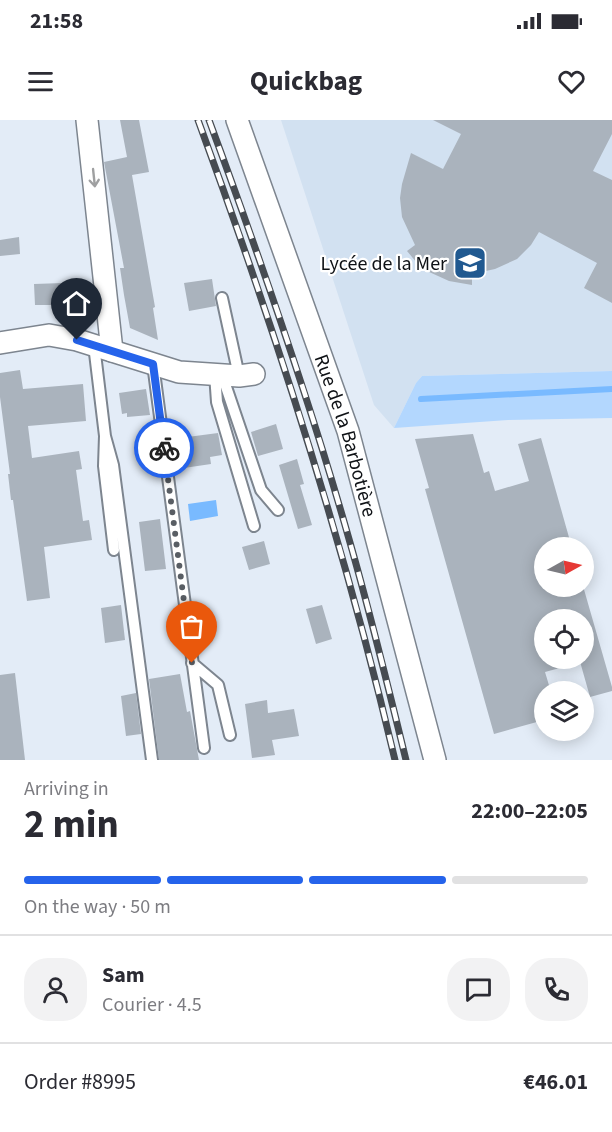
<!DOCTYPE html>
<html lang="en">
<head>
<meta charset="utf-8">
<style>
  body { margin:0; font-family:"Source Sans 3",sans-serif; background:#f2f2f3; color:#2b2b33; height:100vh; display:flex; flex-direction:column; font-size:22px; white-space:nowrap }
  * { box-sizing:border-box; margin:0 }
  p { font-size:20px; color:#7c7c81 }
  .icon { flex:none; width:33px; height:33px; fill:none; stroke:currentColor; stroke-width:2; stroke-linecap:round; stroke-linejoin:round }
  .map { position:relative; height:640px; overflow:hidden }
  .sheet { display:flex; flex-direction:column; background:#fff; flex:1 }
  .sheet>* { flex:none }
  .needle { width:39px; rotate:82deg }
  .tools { position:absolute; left:534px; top:417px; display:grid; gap:12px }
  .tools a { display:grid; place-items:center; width:60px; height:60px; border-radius:50%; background:#fff; box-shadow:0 3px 15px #0003; font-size:30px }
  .pin { position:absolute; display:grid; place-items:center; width:51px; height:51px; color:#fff; margin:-62px -26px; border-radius:50% 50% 50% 0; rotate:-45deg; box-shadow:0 0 6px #0007 }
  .pin .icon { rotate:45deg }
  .courier { position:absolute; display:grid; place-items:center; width:60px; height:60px; margin:-30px; border:4px solid #2563eb; border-radius:50%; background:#fff; color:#222; box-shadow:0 2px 8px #0007 }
  .head em { font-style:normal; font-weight:700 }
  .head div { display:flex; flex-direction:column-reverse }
  .head { display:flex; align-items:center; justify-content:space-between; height:102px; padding:0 24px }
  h1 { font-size:39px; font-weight:700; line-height:45px }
  .bar { display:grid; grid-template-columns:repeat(4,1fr); gap:9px 6px; align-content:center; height:72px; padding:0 24px }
  .bar i { height:8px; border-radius:4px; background:#e1e1e2 }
  .bar .on { background:#2563eb }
  .bar p { grid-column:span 4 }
  .line { display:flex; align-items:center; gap:15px; padding:0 24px; border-top:2px solid #e1e1e2 }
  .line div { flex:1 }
  .round { display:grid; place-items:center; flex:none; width:63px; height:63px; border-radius:24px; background:#f2f2f3 }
  .status { display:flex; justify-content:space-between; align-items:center; height:42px; padding:0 30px; background:#fff; direction:ltr }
  .status svg { height:16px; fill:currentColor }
  header { display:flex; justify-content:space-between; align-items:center; height:78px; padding:0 24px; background:#fff; font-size:27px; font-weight:700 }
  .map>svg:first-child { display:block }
  .built { fill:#d2e1f1 }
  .green { fill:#b3d7fe }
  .water { fill:#79baff }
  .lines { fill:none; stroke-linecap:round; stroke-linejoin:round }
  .stream { stroke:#79baff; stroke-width:6 }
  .building { fill:#aab3bd }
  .lane-casing { stroke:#7d858f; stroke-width:14 }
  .street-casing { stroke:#7d858f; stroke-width:24 }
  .lane { stroke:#fff; stroke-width:10 }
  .street { stroke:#fff; stroke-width:21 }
  .rail-casing { stroke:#464b51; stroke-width:7 }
  .rail { stroke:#fff; stroke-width:4.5; stroke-dasharray:14; stroke-linecap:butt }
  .oneway { stroke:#9fa0a1 }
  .done { stroke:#595e64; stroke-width:6; stroke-dasharray:0 10.8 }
  .route { stroke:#2563eb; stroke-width:8 }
  .labels { text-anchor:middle; stroke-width:4.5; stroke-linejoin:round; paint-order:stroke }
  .poi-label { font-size:20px; fill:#0e1115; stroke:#fff; text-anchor:end }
  .street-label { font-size:20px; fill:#0e1115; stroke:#fff }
</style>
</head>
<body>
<div class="status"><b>21:58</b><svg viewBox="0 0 49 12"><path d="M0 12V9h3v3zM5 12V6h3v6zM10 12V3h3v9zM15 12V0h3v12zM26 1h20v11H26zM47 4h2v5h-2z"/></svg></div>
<header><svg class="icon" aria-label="menu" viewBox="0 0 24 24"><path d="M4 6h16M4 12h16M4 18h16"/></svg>Quickbag<svg class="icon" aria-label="heart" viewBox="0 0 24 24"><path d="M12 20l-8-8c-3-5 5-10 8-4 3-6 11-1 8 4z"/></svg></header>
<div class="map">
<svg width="612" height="640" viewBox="0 0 612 640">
  <rect width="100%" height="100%" fill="#e3ecf7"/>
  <path class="built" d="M281,0h331v251l-190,5 -6,7 -22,45 -20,-23z"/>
  <path class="green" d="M612,251v47l-104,2 -114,8 22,-45 6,-7z"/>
  <path class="water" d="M216,380l2,16 -28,5 -2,-17z"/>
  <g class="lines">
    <path class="stream" d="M421,279l191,-10"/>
  </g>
  <path class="building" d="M120,0h19l10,52 -17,3 23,132 -2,1 5,32 -28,-12 -6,-33 -4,-27h4l-20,-106 23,-5z
    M433,0h179v14l-19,37 19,9v123l-28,-15 13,-25 -58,-31 -8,13 -14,14 -22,10 -23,5v11l-23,-4 -22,-10 -10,-8 -10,-12 8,-6 -13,-28 -2,-19 2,-14 9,-31 32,16 18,-35z
    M19,117l1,17 -20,2v-16z
    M212,159l4,27 -27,5 -5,-28z
    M63,163l1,19h-7l-1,3h-21l-1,-21z
    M20,250l3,19 60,-5 3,37 -58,5 4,32 47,-7 3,18 -6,1 7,51 6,-1 3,20 -48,7 6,51 -23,3 -14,-101h-2l-3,-26h2l-10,-77v-24z
    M146,269l4,26 -23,2v-4l-5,1 -3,-21z
    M276,304l7,25 -25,7 -7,-24z
    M218,313l4,22 -12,2 1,7 -27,4 -4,-30z
    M473,314l11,39 5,-2 6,20 34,-10 -11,-37 23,-6 31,110h-28v38h39l29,101v4l-22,6 -11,-39h5v-38h-40v38h33l1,5 -33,9 6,20h-7v28l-50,14 -69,-245 4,-1 -14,-49z
    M297,339l7,25 -4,1 12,40 -14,4 -19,-64z
    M160,399l6,50 -21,2 -6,-49z
    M264,421l6,23 -21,6 -7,-23z
    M121,485l4,35 -20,3 -4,-35z
    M322,485l10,34 -16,5 -10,-35z
    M15,553l10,87h-25v-85z
    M180,554l7,38 3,-1 9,49h-40l-10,-81z
    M136,573l5,41 -15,2 -5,-40z
    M267,580l1,13 26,-4 5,27 -27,4 3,15 -23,3 -7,-54z"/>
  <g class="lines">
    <g class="lane-casing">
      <path id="lane" d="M222,178l17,78
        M94,225l11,91 -1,30 10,84
        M153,244l51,384
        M215,254l2,28 37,124
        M222,255l39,115 17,20
        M105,316l8,29 39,295
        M192,543l26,22 12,50"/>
    </g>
    <g class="street-casing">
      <g id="street">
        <path d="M87,0l25,231"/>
        <path id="s1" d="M237,0l111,311 87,329"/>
        <path d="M0,223l49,-8 28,5 102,32 60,4 15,-2"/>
      </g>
    </g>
    <use href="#lane" class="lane"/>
    <use href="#street" class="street"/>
    <g class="rail-casing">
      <path id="rail" d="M198,0c77,209 146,423 197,640
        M209,0c51,138 100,278 140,419 21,73 39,147 57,221"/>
    </g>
    <use href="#rail" class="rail"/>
  </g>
  <defs><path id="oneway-shaft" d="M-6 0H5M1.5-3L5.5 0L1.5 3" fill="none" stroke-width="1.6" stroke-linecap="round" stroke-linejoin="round" transform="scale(1.5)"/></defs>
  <use class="oneway" href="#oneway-shaft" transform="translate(94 58) rotate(84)"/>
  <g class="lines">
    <path class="done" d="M164,328l28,215"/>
    <path class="route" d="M77,220l76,24 11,84"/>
  </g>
  <defs>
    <g id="school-square" transform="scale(1.725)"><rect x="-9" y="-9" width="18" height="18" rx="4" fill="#205990" stroke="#fff"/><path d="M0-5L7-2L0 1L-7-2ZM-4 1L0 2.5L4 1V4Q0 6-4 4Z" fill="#fff"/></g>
  </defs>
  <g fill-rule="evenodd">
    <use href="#school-square" x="470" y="143"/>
  </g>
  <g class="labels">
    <g class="poi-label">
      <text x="447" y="150">Lycée de la Mer</text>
    </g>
    <g class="street-label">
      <text dy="7" stroke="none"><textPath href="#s1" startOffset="334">Rue de la Barbotière</textPath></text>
    </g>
  </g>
</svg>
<div class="tools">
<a><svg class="needle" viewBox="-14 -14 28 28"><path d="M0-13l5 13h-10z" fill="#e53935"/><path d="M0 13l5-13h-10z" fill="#7c7c81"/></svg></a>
<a><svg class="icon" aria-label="locate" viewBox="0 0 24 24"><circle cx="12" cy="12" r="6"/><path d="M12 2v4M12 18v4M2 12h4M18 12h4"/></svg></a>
<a><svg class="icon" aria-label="layers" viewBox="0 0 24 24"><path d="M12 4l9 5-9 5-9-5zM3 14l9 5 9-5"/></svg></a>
</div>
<div class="pin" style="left:192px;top:543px;background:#ea580c"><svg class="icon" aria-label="bag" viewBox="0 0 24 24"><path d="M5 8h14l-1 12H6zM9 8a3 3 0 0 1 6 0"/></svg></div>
<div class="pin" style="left:77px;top:220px;background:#1f2937"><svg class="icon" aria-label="home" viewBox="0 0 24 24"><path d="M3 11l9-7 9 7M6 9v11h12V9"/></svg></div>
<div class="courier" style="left:164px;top:328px"><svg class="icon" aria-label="bike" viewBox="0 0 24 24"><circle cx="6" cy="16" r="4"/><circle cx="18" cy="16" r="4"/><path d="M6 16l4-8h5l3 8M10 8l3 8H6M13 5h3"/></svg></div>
</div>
<section class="sheet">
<div class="head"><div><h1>2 min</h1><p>Arriving in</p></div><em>22:00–22:05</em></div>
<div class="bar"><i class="on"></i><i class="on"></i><i class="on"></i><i></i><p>On the way · 50 m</p></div>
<div class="line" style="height:108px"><a class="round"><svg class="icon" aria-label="person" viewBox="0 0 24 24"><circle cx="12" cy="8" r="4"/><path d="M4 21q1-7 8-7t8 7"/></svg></a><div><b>Sam</b><p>Courier · 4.5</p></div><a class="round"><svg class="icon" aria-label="chat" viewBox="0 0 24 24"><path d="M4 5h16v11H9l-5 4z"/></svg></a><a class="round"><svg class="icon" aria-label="phone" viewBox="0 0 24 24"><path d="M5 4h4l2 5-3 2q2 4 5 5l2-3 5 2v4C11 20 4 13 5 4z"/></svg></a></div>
<div class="line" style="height:78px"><div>Order #8995</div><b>€46.01</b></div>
</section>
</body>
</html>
